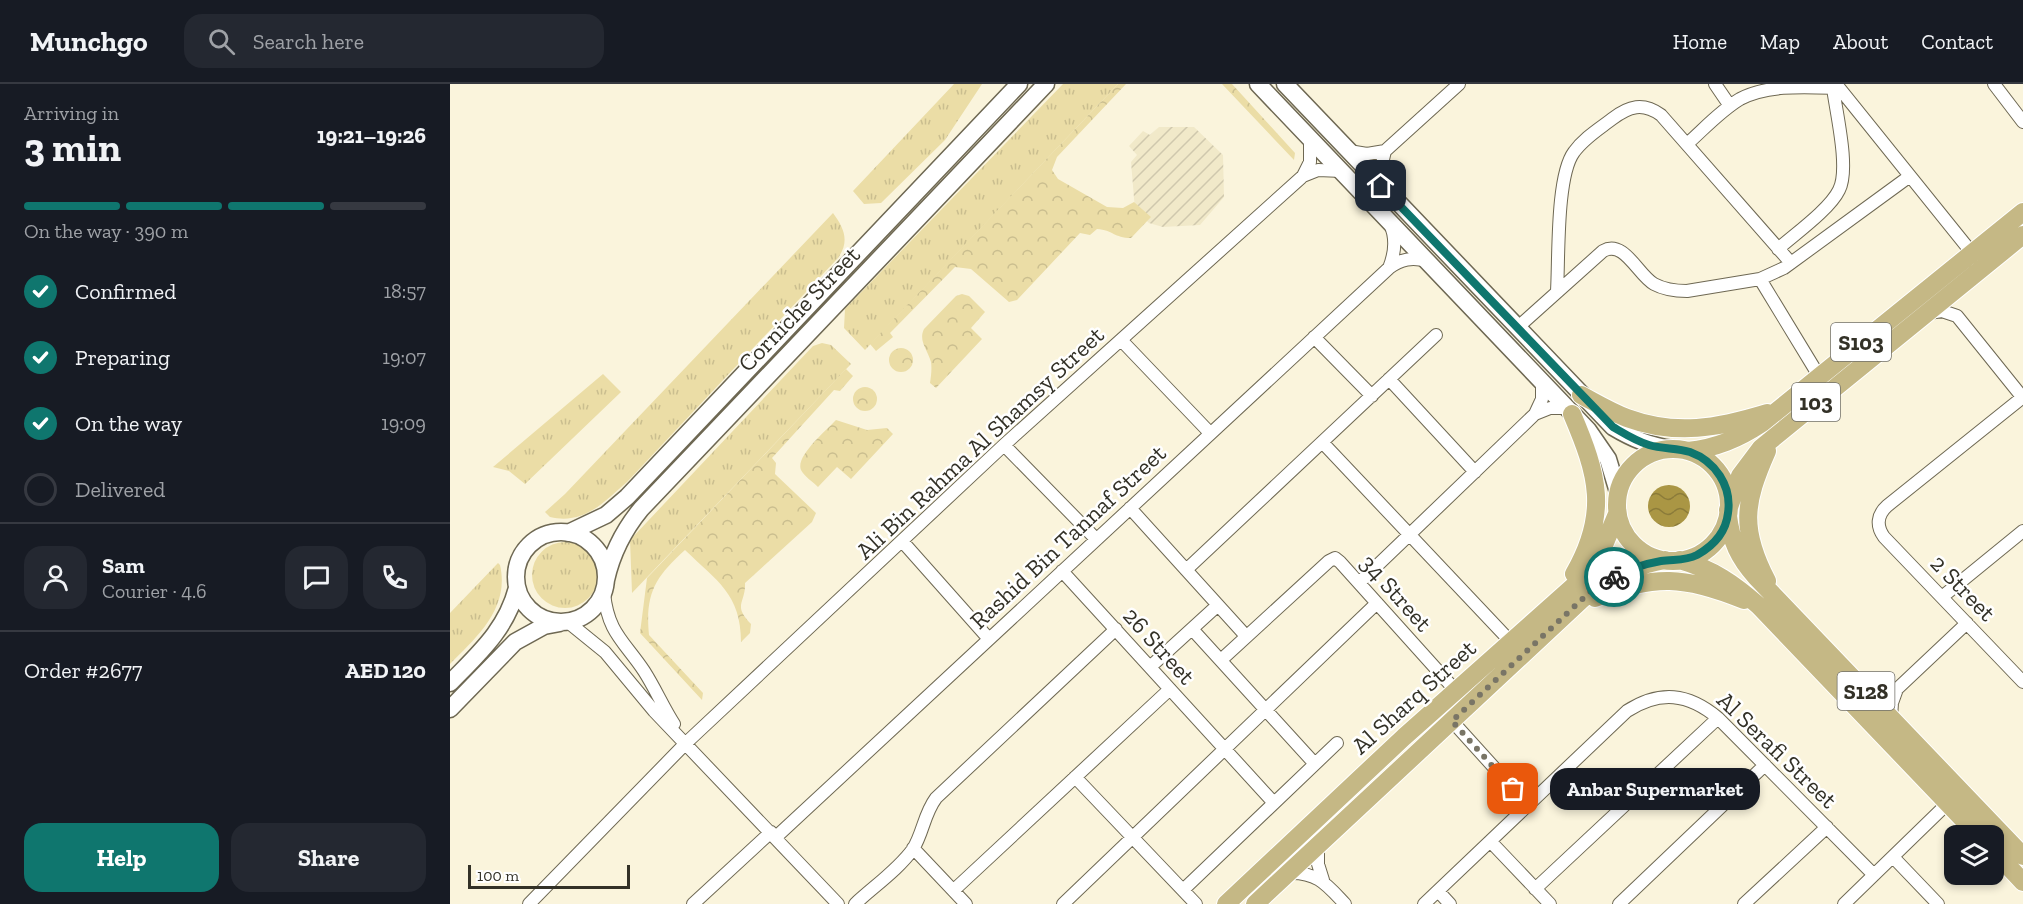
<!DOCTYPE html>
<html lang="en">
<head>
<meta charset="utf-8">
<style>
  body { margin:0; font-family:"Zilla Slab",serif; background:#242831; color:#f1f3f6; height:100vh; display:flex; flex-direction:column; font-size:22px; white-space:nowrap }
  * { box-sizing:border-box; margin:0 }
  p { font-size:20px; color:#9ea1a6 }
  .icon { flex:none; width:33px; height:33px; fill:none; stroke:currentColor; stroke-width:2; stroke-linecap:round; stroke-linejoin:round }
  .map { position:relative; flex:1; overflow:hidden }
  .drawer { display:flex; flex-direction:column; background:#171b24; width:450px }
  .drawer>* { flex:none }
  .buttons { position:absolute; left:1494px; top:741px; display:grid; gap:12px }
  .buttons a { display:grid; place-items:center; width:60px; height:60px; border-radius:12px; background:#171b24; box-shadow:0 3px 9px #0003; font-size:30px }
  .scale { position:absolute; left:18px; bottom:15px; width:162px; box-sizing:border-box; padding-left:6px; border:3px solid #333127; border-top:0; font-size:16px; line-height:21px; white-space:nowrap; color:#333127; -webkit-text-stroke:4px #fff; paint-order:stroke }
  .pin { position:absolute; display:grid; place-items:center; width:51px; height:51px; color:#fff; margin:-26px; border-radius:12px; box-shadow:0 3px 9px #0006 }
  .courier { position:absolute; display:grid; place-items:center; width:60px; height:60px; margin:-30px; border:4px solid #0f766e; border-radius:50%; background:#fff; color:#222; box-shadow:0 2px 8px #0007 }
  .bubble { position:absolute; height:42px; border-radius:18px; background:#171b24; box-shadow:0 3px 9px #0003; font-size:20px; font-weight:700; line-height:42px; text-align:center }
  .overview em { font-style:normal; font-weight:700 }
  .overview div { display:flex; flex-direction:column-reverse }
  .overview { display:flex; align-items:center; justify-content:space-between; height:102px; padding:0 24px }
  h1 { font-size:39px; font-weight:700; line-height:45px }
  .bar { display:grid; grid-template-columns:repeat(4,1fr); gap:9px 6px; align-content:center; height:72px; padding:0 24px }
  .bar i { height:8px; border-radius:4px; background:#363941 }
  .bar .current { background:#0f766e }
  .bar p { grid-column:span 4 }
  .line { display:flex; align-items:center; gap:15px; padding:0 24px; border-top:2px solid #363941 }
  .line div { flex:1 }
  .round { display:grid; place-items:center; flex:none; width:63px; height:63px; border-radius:18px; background:#242831 }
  ol { padding:0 24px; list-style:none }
  li { display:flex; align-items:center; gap:18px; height:66px }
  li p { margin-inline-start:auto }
  li .icon { padding:6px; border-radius:50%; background:#0f766e; color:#fff; stroke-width:4 }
  li:last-child { color:#9ea1a6 }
  li i { width:33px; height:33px; border:3px solid #363941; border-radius:50% }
  .action { display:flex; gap:12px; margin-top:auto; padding:12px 24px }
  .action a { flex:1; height:69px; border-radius:18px; background:#0f766e; color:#fff; font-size:24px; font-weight:700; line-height:69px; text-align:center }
  .action a+a { background:#242831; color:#f1f3f6 }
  header { display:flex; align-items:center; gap:36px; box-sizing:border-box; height:84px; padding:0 30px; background:#171b24; border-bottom:2px solid #363941 }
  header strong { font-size:28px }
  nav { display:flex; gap:33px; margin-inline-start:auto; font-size:21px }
  .search { width:420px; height:54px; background:#242831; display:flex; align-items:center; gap:15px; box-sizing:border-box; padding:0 21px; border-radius:18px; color:#9ea1a6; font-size:22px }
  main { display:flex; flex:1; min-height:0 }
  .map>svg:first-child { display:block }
  .industrial { fill:url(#industrial-furrows) }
  .grass { fill:url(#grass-tufts) }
  .park { fill:url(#park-crowns) }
  .water { fill:url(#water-waves) }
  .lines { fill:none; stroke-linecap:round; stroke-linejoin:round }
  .minor-casing { stroke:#6e6853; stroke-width:14 }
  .secondary-casing { stroke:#6e6853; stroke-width:19 }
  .primary-casing { stroke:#fff; stroke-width:20 }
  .minor { stroke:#fff; stroke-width:12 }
  .secondary { stroke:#fff; stroke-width:16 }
  .primary { stroke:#c5b885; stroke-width:18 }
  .done { stroke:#797566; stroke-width:6; stroke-dasharray:0 10.8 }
  .route { stroke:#0f766e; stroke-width:8 }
  .labels { text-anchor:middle; stroke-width:5; stroke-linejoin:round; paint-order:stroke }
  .shield { fill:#fff; stroke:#706f68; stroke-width:1.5 }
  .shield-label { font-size:22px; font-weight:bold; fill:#333127 }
  .street-label { font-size:24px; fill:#333127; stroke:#fff }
</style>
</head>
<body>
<header>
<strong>Munchgo</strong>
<div class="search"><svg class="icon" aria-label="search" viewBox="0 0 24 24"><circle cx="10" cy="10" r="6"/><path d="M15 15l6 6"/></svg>Search here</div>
<nav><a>Home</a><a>Map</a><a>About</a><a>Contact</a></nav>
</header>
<main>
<section class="drawer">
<div class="overview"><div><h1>3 min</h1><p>Arriving in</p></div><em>19:21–19:26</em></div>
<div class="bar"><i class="current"></i><i class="current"></i><i class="current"></i><i></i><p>On the way · 390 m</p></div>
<ol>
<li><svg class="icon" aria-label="check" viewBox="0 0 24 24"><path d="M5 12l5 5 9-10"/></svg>Confirmed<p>18:57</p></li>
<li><svg class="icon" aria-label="check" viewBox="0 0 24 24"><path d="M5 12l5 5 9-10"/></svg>Preparing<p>19:07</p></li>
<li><svg class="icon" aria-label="check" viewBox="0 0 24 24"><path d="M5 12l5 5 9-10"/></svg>On the way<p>19:09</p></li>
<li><i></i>Delivered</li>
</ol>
<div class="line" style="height:108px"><a class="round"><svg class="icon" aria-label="person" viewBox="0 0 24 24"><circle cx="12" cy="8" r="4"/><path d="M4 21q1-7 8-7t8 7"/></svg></a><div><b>Sam</b><p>Courier · 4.6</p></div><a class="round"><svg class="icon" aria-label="chat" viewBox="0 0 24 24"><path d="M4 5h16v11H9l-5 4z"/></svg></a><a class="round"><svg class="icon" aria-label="phone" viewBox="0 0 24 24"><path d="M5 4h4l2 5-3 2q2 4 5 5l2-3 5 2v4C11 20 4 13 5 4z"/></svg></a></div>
<div class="line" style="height:78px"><div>Order #2677</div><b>AED 120</b></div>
<div class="action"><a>Help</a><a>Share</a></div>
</section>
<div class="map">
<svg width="1573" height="820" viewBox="0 0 1573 820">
  <defs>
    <pattern id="industrial-furrows" width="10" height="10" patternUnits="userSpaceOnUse" patternTransform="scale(1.5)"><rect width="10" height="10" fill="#f1e9c9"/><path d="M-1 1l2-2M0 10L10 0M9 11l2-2" fill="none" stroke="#cfc8ad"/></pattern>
    <pattern id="grass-tufts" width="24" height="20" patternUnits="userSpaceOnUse" patternTransform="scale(1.5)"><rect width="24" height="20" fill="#ebdda6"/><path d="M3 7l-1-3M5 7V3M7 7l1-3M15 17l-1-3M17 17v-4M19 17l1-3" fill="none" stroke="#cabe8f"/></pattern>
    <pattern id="park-crowns" width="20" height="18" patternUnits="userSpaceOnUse" patternTransform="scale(1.5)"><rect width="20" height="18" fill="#ebdda6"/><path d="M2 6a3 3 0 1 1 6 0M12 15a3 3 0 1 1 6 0" fill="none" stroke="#cabe8f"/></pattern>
    <pattern id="water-waves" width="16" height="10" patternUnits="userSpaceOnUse" patternTransform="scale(1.5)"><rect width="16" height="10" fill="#aa9644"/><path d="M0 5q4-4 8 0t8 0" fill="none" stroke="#8b7b39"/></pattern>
  </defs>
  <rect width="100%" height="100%" fill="#faf4dc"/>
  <path class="industrial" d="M709,43h35l29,28 1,42 -24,28 -37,2 -14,-4 -14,-13 -4,-48 6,-7 -8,-9 14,-15 7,4z"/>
  <path class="grass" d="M504,0h28l-37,56 -64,63 -17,1 -11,-13z
    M613,0h55l-253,266 -21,-22 1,-19z
    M383,129c11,15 17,28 5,45l-211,224c-23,20 -43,43 -77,35l-5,-5 20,-18z
    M372,259l9,2 20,19 -219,229 -2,-53 183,-194z
    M153,290l18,18 -96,92 -16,-13 -16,-4z
    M82 491a33 33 0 1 1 66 0a33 33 0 1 1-66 0Z
    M48,479l2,2c10,43 -23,72 -50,99v-51z"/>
  <path class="park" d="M668,0h8l-69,73 -5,13 6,9 49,28 16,1 11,-6 17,15 -20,21c-17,0 -18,-8 -34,-9l-7,6 -10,-2 -63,67 -8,2 -38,-33 -16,-2 -65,66 3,4 -17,14 -6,-7z
    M772,0h10l63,69 -1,7z
    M512,210l7,2 16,16 -14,16 11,11 -46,49 -6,-5c1,-7 2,-14 1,-21 -3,-12 -13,-21 -7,-33l32,-33z
    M439 276a12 12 0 1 1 24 0a12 12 0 1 1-24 0Z
    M396,285l7,7 -13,15 -6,-1 -62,68 4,5 -1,11 41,39 -4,9 -67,61c1,20 -13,22 6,41l-1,9 -9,9c0,-48 -24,-61 -56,-92 -30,27 -40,44 -36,85l54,58 -1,7 -62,-67 7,-55z
    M403 315a12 12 0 1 1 24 0a12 12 0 1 1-24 0Z
    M386,336l31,10 20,-2 6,6 -42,45 -14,-12 -19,20c-5,-5 -14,-11 -17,-17 -6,-14 26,-40 35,-50z"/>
  <path class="water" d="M1198 422a21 21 0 1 1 42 0a21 21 0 1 1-42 0Z"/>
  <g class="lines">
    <g class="minor-casing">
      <path id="minor" d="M1265,0l15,22
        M1386,0l136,169
        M1544,0l29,38
        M1237,60c17,-15 33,-33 53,-45 28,-15 67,-12 99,-11
        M899,67l18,3 18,-3 74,-67
        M853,92l15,-6 24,1
        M931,102v-18l4,-17
        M1328,165c17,-15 52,-40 61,-59 11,-21 -3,-78 -6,-102
        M939,184c6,-15 8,-29 1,-44
        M1310,195l59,97
        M1107,207c2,-32 -1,-115 17,-139 10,-14 25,-23 38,-33 17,-13 31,-17 49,-4l130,148
        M1479,229l13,-2 15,5 66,82
        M1067,244l86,-77c21,-12 35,24 51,33 11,6 21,7 33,7l73,-12 24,-11 126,-92
        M864,253l58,59
        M672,257l88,92
        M939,295l86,93
        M1573,313l-136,109c-10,9 -11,20 -3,31l139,145
        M1085,330l7,-15v-17
        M872,358l189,200
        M554,361l92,94
        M680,424l116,128
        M452,457l87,98
        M736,486l250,-235
        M612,487l212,232
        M909,499l176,-169 15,-6h16
        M154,509c4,40 20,48 40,78 11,17 19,36 30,53
        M1492,513l81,-66
        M118,538l37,30 49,59 184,193
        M742,545l123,135
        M771,576l108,-99 6,-3 5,4 116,129
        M700,583l68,-62
        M1416,608l16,1 15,-4
        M1441,634l1,-15 5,-14 70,-66
        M1002,637l76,84
        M625,693l121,127
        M326,753l613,-569c12,-9 23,-11 38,-7
        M1040,757l60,63
        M868,762v18l5,16
        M463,764l53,56
        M1443,773l45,47
        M839,789c29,-1 38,12 56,31
        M1085,805l183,-171
        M504,806l216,-201
        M733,806l154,-147
        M988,807l12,13
        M79,820l157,-161 318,-298 299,-269 7,-14v-24
        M243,820l78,-72
        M405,820c18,-17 43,-34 58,-55 10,-16 11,-35 23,-51l180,-169
        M613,820l314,-301
        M974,820l203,-193c33,-21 61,-18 91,7l156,157
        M1169,820l146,-139
        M1294,820l83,-77
        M1394,820l104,-101"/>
    </g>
    <g class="secondary-casing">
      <path id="secondary" d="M808,0l330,346 20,29 10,33
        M835,0l328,343c20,12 37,19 60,22
        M66 493a45 45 0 1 1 90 0a45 45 0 1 1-90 0Z
        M118,449l38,-18 21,-18 392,-413
        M156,496c6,-27 17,-49 35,-71l405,-425
        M0,599c29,-30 56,-53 67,-95
        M0,625l65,-67 29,-16 16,-3"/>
    </g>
    <g class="primary-casing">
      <path id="primary" d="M1131,311c15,8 30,17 46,23 49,18 91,10 140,-5
        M1122,330c26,61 37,99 2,160
        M1167 421a56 56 0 1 1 112 0a56 56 0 1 1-112 0Z
        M1238,367c28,-3 50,-12 74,-28l261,-211
        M1278,426l12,-34 21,-28 262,-213
        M1278,432c3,25 11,42 28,61l267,279
        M1230,476c34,10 53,23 79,46l220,230
        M1317,497c-27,-52 -23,-78 0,-130
        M1145,514c59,-24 90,-22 149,2
        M1544,767l29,31
        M776,820l178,-167 172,-153 25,-32 16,-38
        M805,820l336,-313c23,-16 46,-26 74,-31"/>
    </g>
    <use href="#minor" class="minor"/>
    <use href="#secondary" class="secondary"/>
    <use href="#primary" class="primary"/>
  </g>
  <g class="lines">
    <path class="done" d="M1063,705l-61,-68 139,-130 23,-14"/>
    <path class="route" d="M931,102l232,241c12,7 23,14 36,18 13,4 28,3 41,7 25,9 42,34 38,61 -2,19 -15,33 -31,42 -12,6 -23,4 -36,6 -17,3 -32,8 -47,16"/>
  </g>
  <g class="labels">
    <g class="shield">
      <rect x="1381" y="239" width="60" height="38" rx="4.5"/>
      <rect x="1342" y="299" width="48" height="38" rx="4.5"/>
      <rect x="1387.5" y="588" width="57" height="38" rx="4.5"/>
    </g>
    <g class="shield-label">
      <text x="1411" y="266">S103</text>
      <text x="1366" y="326">103</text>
      <text x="1416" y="615">S128</text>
    </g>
    <g class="street-label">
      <text transform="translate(349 225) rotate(-46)" y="8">Corniche Street</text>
      <text transform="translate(530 359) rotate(-43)" y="8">Ali Bin Rahma Al Shamsy Street</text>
      <text transform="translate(618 453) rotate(-43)" y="8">Rashid Bin Tannaf Street</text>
      <text transform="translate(1513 504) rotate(46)" y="8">2 Street</text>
      <text transform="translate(946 509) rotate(48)" y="8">34 Street</text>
      <text transform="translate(709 562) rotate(48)" y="8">26 Street</text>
      <text transform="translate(964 613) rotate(-42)" y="8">Al Sharq Street</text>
      <text transform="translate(1327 666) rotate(44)" y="8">Al Serafi Street</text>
    </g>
  </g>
</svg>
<div class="buttons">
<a><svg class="icon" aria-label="layers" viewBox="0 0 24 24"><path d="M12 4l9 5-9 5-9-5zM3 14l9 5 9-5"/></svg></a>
</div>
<div class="scale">100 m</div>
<div class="pin" style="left:1063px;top:705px;background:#ea580c"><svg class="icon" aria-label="bag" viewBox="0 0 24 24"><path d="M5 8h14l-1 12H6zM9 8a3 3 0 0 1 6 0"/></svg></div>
<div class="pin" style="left:931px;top:102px;background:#1f2937"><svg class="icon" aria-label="home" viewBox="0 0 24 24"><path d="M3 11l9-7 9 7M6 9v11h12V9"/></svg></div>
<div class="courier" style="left:1164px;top:493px"><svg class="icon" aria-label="bike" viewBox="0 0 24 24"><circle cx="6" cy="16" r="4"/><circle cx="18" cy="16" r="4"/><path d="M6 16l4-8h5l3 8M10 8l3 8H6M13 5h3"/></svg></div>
<div class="bubble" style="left:1100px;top:684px;width:210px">Anbar Supermarket</div>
</div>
</main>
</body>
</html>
